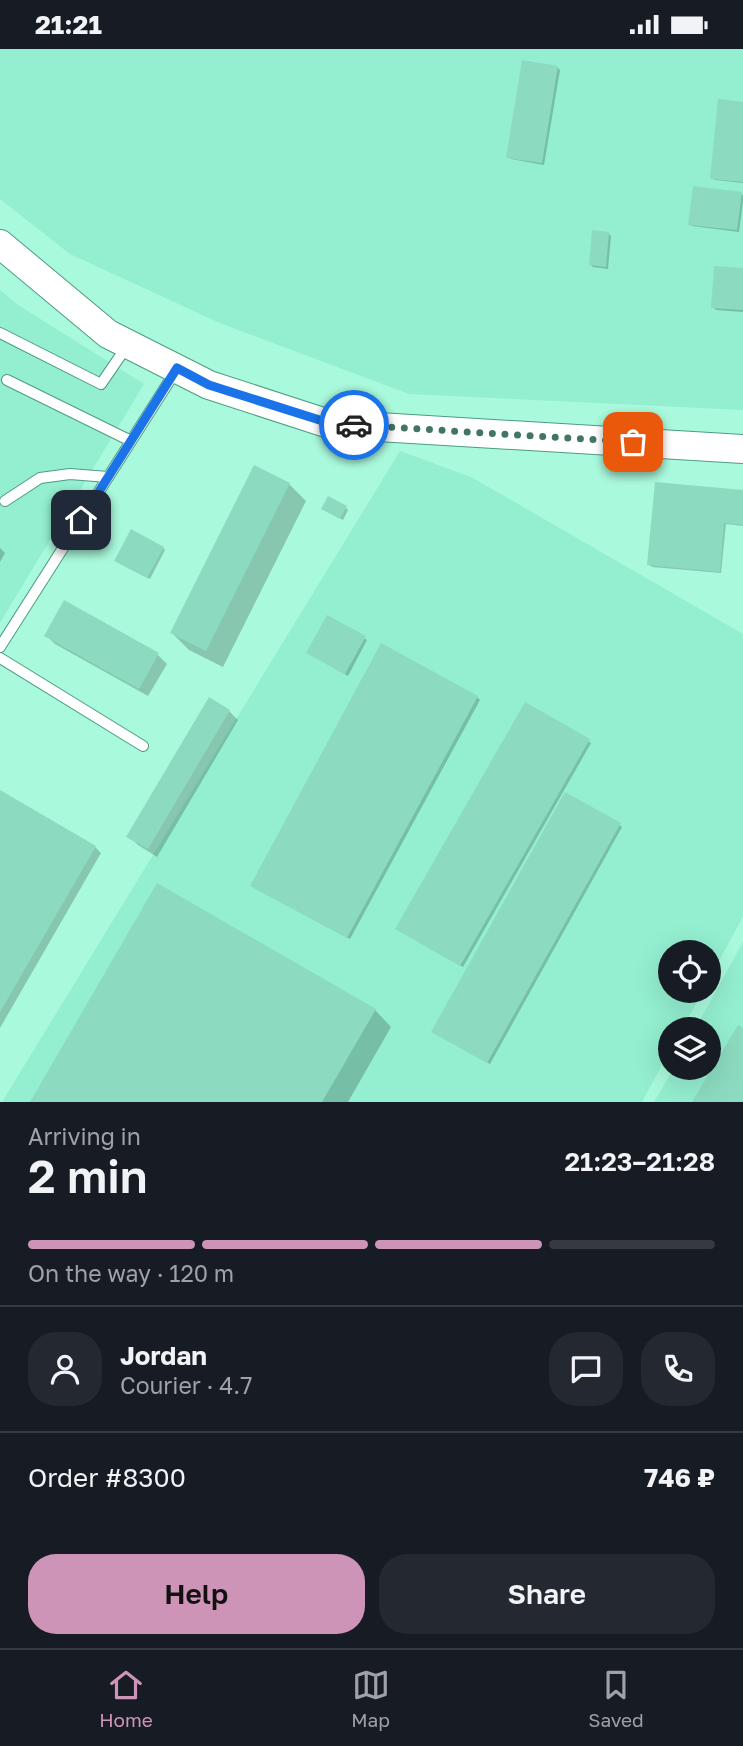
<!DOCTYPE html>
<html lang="en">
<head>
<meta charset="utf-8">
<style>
  body { margin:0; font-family:"Golos Text",sans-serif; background:#242831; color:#f1f3f6; height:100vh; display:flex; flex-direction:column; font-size:26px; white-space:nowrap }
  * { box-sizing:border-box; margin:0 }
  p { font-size:23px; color:#9ea1a6 }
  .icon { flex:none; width:38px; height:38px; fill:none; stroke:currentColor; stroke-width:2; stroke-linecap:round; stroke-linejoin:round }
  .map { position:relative; height:1053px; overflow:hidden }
  .sheet { display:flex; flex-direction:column; background:#171b24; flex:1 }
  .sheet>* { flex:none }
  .buttons { position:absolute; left:658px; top:891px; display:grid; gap:14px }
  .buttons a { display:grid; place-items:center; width:63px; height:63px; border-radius:50%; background:#171b24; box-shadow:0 7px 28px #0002; font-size:35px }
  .pin { position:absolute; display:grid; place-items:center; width:60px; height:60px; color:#fff; margin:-30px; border-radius:14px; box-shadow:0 4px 10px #0006 }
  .courier { position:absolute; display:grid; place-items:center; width:70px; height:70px; margin:-35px; border:5px solid #1a73e8; border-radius:50%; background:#fff; color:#222; box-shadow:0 2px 9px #0007 }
  .summary em { font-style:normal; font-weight:600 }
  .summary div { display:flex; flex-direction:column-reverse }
  .summary { display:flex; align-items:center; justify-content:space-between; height:119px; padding:0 28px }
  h1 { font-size:46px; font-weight:600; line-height:52px }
  .bar { display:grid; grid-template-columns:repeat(4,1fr); gap:10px 7px; align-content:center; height:84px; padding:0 28px }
  .bar i { height:9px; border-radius:5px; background:#363941 }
  .bar .selected { background:#ce94b8 }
  .bar p { grid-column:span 4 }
  .line { display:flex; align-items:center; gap:18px; padding:0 28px; border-top:2px solid #363941 }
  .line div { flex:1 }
  .round { display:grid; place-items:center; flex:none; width:74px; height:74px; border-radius:28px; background:#242831 }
  .primary-button { display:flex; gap:14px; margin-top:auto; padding:14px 28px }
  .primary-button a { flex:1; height:80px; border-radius:28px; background:#ce94b8; color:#111; font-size:28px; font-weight:600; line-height:80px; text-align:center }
  .primary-button a+a { background:#242831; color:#f1f3f6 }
  .status { display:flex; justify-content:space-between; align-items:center; height:49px; padding:0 35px; background:#171b24; direction:ltr }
  .status svg { height:19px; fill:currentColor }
  .dock { display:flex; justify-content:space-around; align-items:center; height:98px; border-top:2px solid #363941; background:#171b24; font-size:19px; color:#9ea1a6 }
  .dock a { display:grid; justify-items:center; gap:4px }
  .dock .selected { color:#ce94b8 }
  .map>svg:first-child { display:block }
  .built { fill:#94eed0 }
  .shadow { fill:#0003 }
  .building { fill:#8cdbc0 }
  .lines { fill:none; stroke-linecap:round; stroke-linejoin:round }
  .lane-casing { stroke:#4d9c83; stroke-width:12 }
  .secondary-casing { stroke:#4d9c83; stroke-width:30 }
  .lane { stroke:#fff; stroke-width:10 }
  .secondary { stroke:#fff; stroke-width:28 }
  .done { stroke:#437564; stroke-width:7; stroke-dasharray:0 12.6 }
  .route { stroke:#1a73e8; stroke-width:9 }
</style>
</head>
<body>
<div class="status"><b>21:21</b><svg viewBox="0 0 49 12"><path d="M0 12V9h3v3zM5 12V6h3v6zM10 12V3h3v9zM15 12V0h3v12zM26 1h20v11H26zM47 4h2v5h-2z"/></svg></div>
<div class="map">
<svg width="743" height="1053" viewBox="0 0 743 1053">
  <rect width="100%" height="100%" fill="#a9f9dc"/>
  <path class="built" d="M0,0h743v361l-334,-16 -187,-70 -152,-70 -70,-55z
    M0,241l18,15 126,79 -144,239z
    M400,402l73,27 270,156v283l-34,62v-27h-39v39h33l-21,38h-12v21l-28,52h-640z
    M743,893v160h-89l20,-34 35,-1v-38h-14z"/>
  <path class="shadow" d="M557,18l3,3 -16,95 -33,-6 -3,-2z
    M743,55v79l-28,-3 -3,-2z
    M741,144l2,2v7l-4,30 -47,-6 -2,-2z
    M608,184l3,3 -3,33 -15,-2 -2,-2z
    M743,220v43l-27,-2 -3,-3z
    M289,435l17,17 -83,166 -34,-17 -17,-17z
    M743,443v34l-17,-2 -5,49 -69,-6 -3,-3z
    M346,459l2,2 -5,10 -17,-9z
    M0,499l5,5 -5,9z
    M163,499l2,2 -15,29 -31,-16z
    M328,568l39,23 -19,36 -37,-21z
    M46,586l112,20 9,9 -19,32 -93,-52z
    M477,648l3,3 -130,239 -96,-51z
    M229,662l9,9 -81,137 -19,-12 -9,-9z
    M588,692l3,2 -128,224 -63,-36z
    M0,743l95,55 6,6 -101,175z
    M620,776l2,2 -132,237 -54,-30z
    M375,961l16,17 -43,75h-316z"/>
  <path class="building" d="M522,11l36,6 -16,97 -36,-5z
    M718,50l25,3v80l-33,-3z
    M693,137l49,6 -5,38 -49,-5z
    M592,181l17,2 -3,35 -17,-2z
    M714,217l29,2v42l-32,-2z
    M254,416l36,18 -84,168 -36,-18z
    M655,433l88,8v35l-19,-2 -4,49 -73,-7z
    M328,447l19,10 -7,13 -19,-10z
    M131,480l33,18 -17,31 -33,-17z
    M64,551l95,53 -20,36 -95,-53z
    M327,566l39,21 -21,38 -39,-21z
    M381,594l97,53 -131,242 -97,-52z
    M209,648l21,13 -82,139 -22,-12z
    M525,653l65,37 -130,227 -65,-37z
    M0,741l96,56 -96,166z
    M565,743l56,31 -134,240 -56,-31z
    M157,834l219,126 -54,93h-292z
    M738,976l5,3v74h-51z"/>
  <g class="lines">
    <g class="lane-casing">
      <path id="lane" d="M0,284l101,51 26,-38
        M7,331l124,61
        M5,452l35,-23 30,-4 38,3
        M0,598l177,-278
        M0,609l143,88"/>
    </g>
    <g class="secondary-casing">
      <path id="secondary" d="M0,195l108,90 101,51 120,39 414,25"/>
    </g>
    <use href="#lane" class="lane"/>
    <use href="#secondary" class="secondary"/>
  </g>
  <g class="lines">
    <path class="done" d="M354,376l279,17"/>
    <path class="route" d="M81,471l96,-152 32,17 120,38 25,2"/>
  </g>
</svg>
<div class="buttons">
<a><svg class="icon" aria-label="locate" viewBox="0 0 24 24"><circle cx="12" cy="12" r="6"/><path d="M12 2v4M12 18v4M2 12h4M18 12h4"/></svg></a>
<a><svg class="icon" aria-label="layers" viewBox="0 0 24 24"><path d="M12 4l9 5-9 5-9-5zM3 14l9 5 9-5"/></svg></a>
</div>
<div class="pin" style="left:633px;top:393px;background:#ea580c"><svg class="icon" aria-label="bag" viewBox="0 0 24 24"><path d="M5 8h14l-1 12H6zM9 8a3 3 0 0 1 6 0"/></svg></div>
<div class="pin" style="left:81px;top:471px;background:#1f2937"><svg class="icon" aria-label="home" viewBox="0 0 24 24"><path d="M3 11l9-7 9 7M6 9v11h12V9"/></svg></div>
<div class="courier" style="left:354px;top:376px"><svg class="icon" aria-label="car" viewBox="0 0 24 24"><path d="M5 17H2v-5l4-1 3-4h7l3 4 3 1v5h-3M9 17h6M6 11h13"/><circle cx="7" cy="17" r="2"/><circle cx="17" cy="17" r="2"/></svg></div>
</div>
<section class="sheet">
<div class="summary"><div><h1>2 min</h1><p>Arriving in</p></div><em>21:23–21:28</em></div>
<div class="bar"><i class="selected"></i><i class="selected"></i><i class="selected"></i><i></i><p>On the way · 120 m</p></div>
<div class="line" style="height:126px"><a class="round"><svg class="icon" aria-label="person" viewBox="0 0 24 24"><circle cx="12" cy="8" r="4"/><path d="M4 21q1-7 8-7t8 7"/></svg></a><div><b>Jordan</b><p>Courier · 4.7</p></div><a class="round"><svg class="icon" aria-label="chat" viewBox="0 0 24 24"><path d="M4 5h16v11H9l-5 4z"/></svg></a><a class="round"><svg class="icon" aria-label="phone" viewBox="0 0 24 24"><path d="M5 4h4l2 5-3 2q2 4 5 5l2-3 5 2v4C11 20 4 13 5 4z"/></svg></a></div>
<div class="line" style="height:91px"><div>Order #8300</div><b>746 ₽</b></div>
<div class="primary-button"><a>Help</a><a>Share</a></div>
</section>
<nav class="dock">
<a class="selected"><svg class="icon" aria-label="home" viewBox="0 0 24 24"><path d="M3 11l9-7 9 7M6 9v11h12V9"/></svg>Home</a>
<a><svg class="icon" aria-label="map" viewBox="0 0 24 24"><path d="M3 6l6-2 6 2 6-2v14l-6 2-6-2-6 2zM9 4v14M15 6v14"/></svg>Map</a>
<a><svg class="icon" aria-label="saved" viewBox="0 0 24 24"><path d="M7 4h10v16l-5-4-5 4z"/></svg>Saved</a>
</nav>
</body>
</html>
